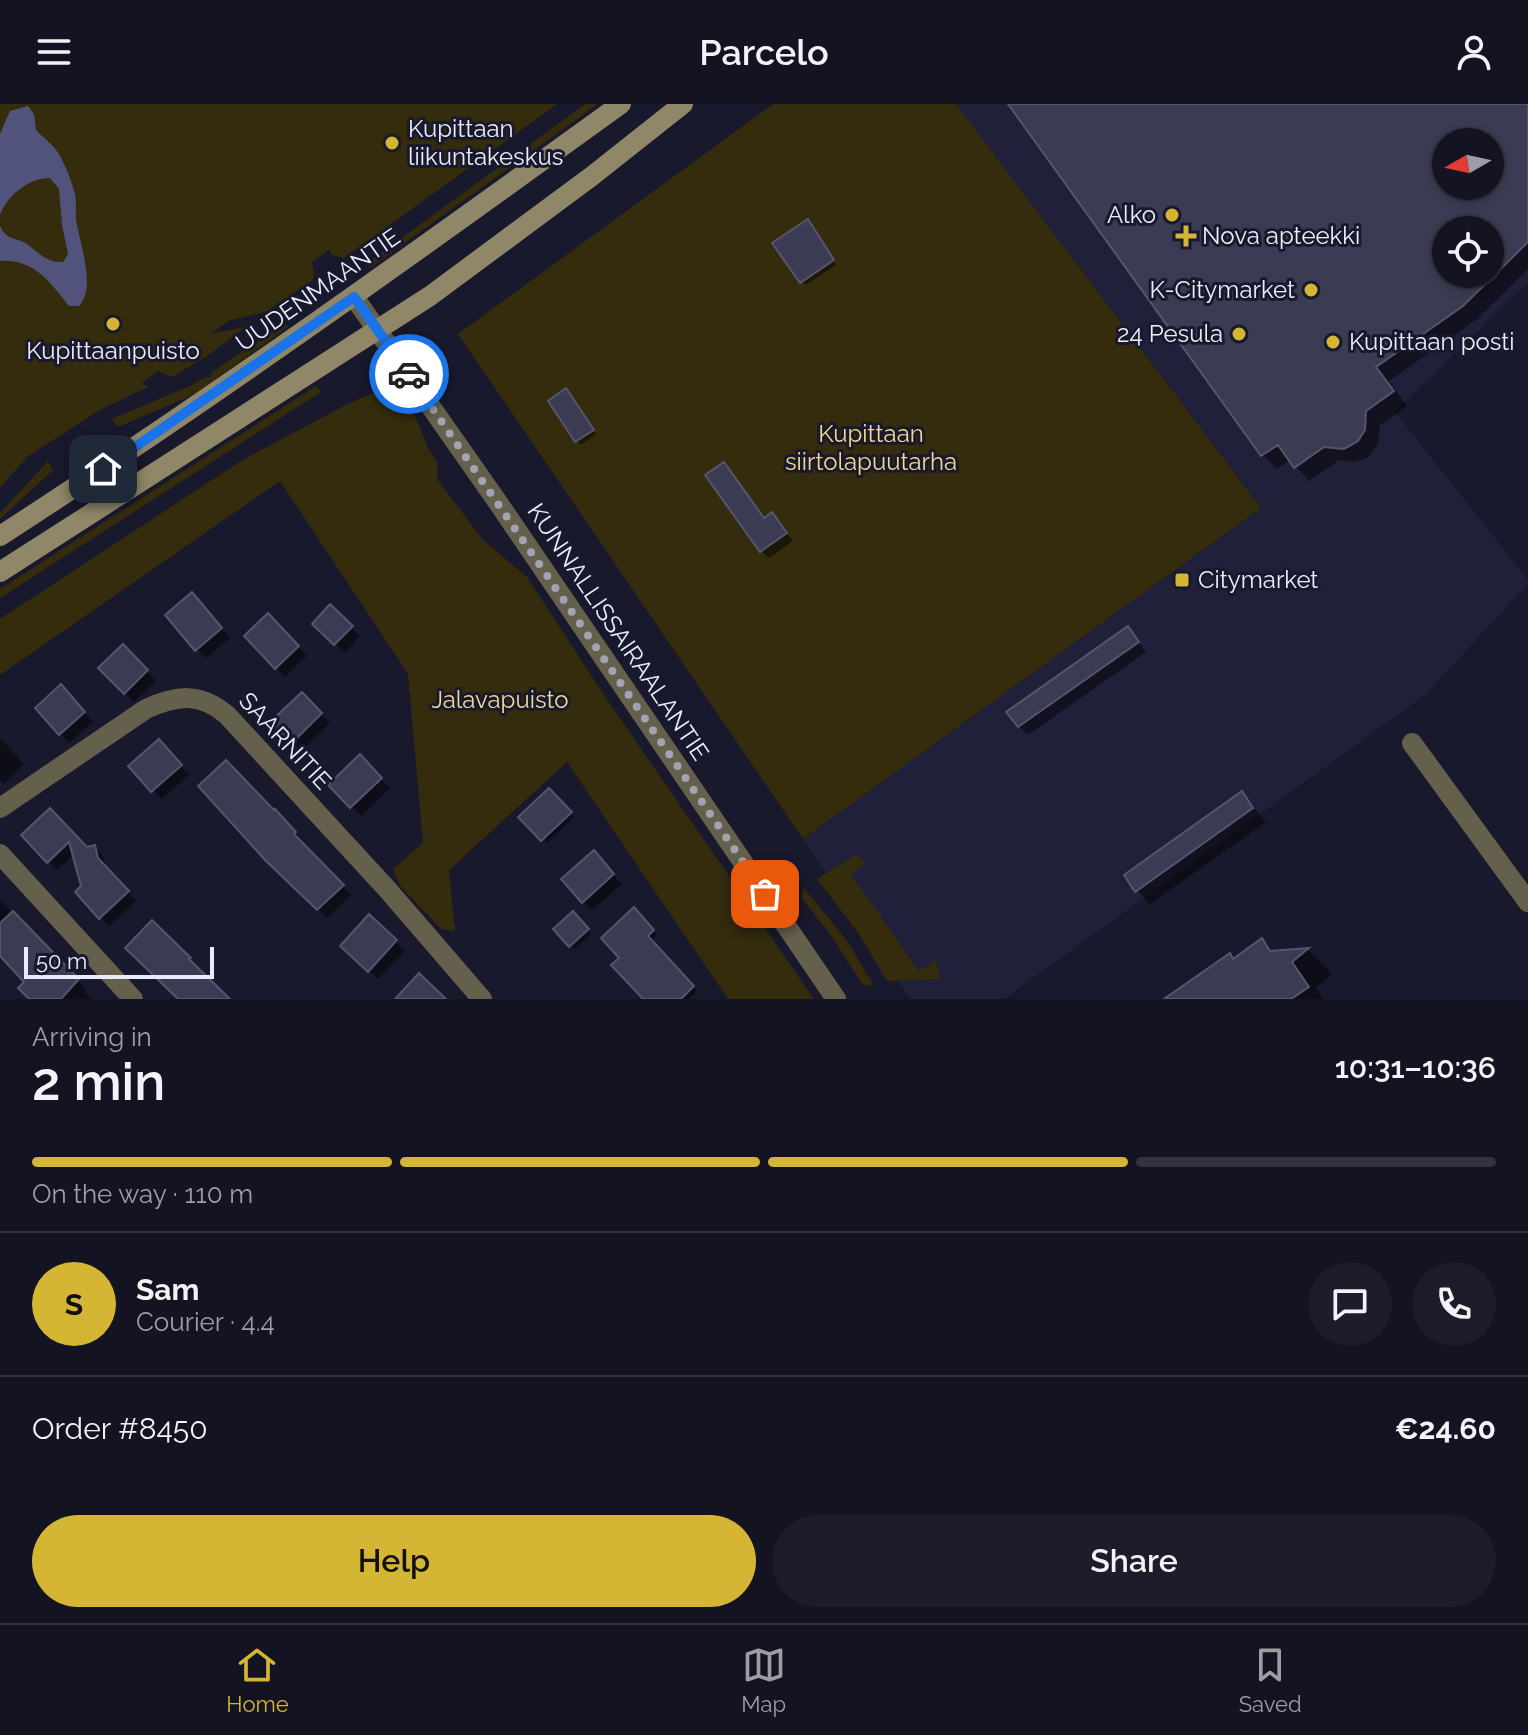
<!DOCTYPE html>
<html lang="en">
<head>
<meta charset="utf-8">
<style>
  body { margin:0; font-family:Raleway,sans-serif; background:#1c1c2a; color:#f1f3f6; height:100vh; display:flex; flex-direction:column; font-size:30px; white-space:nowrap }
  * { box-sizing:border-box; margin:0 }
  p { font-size:26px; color:#9d9ea5 }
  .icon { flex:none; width:44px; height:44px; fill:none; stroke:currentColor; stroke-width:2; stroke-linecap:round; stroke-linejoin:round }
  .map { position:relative; height:895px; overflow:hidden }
  .side { display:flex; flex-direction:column; background:#131322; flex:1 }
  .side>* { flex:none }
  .needle { width:52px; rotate:261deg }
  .buttons { position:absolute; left:1432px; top:24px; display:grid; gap:16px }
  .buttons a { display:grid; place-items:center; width:72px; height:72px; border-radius:50%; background:#131322; box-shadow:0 4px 12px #0003,0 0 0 2px #323240; font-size:40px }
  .scale { position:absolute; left:24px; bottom:20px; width:190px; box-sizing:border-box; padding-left:8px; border:4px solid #ebecfb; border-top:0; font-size:22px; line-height:28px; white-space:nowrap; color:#ebecfb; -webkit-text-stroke:6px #19192d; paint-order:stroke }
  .pin { position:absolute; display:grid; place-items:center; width:68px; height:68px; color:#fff; margin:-34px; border-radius:16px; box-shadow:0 4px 12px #0006 }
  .courier { position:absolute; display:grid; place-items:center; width:80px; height:80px; margin:-40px; border:6px solid #1a73e8; border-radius:50%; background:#fff; color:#222; box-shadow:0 2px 10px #0007 }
  .summary em { font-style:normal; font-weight:600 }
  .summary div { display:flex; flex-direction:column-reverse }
  .summary { display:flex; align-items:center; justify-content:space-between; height:136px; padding:0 32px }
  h1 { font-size:52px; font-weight:600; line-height:60px }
  .bar { display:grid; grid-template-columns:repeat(4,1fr); gap:12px 8px; align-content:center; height:96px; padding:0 32px }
  .bar i { height:10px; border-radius:6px; background:#323240 }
  .bar .active { background:#d5b534 }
  .bar p { grid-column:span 4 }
  .line { display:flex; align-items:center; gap:20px; padding:0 32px; border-top:2px solid #323240 }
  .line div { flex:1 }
  .round { display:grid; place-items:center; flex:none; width:84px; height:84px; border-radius:42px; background:#1c1c2a }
  .action { display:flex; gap:16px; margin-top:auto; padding:16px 32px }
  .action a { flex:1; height:92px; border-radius:48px; background:#d5b534; color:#111; font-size:32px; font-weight:600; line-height:92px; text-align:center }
  .action a+a { background:#1c1c2a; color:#f1f3f6 }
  header { display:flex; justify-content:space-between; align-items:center; height:104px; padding:0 32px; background:#131322; font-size:36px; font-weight:600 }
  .tab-bar { display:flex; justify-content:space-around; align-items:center; height:112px; border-top:2px solid #323240; background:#131322; font-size:22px; color:#9d9ea5 }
  .tab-bar a { display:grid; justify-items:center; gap:4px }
  .tab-bar .active { color:#d5b534 }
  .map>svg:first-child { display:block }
  .built { fill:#20203a; fill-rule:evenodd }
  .green { fill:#342c0d }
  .water { fill:#52537d }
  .shadow { fill:#0007; fill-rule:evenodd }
  .building { fill:#3b3c53; stroke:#55566e; stroke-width:2; fill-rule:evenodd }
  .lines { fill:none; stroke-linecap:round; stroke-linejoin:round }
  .minor { stroke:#65604c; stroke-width:20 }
  .tertiary { stroke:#65604c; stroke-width:20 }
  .secondary { stroke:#8f8767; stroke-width:20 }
  .done { stroke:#a2a2b3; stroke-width:8; stroke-dasharray:0 14.4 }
  .route { stroke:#1a73e8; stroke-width:10 }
  .poi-dot { fill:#d5b534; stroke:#19192d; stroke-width:3 }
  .labels { text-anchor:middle; stroke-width:6; stroke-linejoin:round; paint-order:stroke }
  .poi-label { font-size:24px; fill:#ebecfb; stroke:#19192d; text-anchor:start }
  .street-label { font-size:24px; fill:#ebecfb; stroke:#19192d }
  .park-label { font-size:24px; fill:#f0da8f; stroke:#19192d }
</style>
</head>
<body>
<header><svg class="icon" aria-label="menu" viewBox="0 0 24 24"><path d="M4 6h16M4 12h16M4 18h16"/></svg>Parcelo<svg class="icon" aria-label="person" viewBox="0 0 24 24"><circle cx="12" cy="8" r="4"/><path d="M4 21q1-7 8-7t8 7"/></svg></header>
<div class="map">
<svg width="1528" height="895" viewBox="0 0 1528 895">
  <rect width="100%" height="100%" fill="#19192d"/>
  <path class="built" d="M956,0h572v178l-133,130 133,168v4l-103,111 -421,304h-94l-107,-160 458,-331zM1446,38h44v44h-44zM1446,126h44v44h-44z"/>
  <path class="green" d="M0,0h557l-213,154 -12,-3 -3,-5 -17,12 2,13 -2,6 -46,31 -36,8 -19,14 37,-8 -41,30 -35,21 -14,-6 -16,12 6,4 -50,24 -71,46 -27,31z
    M585,0h13l-228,164 -4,-4z
    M773,0h183l305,404 -458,331 -345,-505z
    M284,219l4,4 -93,67 -77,33 -6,-8 78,-33 15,-9h6l1,-5z
    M316,282l5,6 -321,206v-9z
    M388,282l23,20 18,44 8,12v17l46,61 44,37 79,121 208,301h-86l-161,-237 -118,108 6,61 -14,-2 -40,-42 -8,-18 30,-26 -15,-169 -128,-193 -280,194v-56l244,-160 100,-53z
    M48,357l5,9 -53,49v-6z
    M856,750l9,9 -14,11 68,97 16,-11 4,11v8l-52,2 -28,-47 -42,-55z
    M804,784l44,54 26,44 -10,-1 -4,-4 -27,-43 -30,-38 -2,-4z"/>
  <path class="water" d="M28,2l6,8 2,16c9,10 19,15 25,28 6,11 11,25 14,36 2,8 0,17 1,25 3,23 21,68 3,87h-10c-20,-25 -35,-47 -69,-45v-35c7,15 16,11 27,18 12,9 20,19 36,18l5,-8 -6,-29 -3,-36 -9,-11c-22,0 -43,18 -50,37v-81l10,-23z"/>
  <path class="shadow" d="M1011,0h517v165l-51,50 -88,62 18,25 -27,19 -2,19 -9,13 -14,5 -16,-2 -30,21 -19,-21 -13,9 -14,-14zM1446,38h44v44h-44zM1446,126h44v44h-44z
    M812,121l24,40 -30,20 -4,-4z
    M570,291l26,39 -15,11 -30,-43z
    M724,361l41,55 7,-5 21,26 -24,17 -8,-7z
    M200,500l30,34 -24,20 -9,-9z
    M331,503l29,29 -15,17 -30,-29z
    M268,512l39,40 -22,21 -38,-41z
    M1128,525l18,23 -118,83 -9,-9z
    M123,543l33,34 -22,21 -33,-34z
    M302,591l28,28 -29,28 -28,-29z
    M70,592l23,26 -24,21 -32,-35z
    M0,634l24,26 -20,20 -4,-4z
    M167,647l22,24 -27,24 -9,-9z
    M360,653l30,31 -29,28 -30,-31z
    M226,659l78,79 -3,2 50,51 -24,23 -60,-59z
    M549,686l25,27 -27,26 -26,-26z
    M1242,690l24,28 -116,82 -13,-14z
    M50,707l37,39 7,-3 9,9 3,13 30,32 -27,25 -32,-34 6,-5 -9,-33 -17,16 -33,-35z
    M602,758l20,22 -30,26 -9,-9z
    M0,796l87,90 -2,2 7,7h-61l-4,-17 -27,-29z
    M633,806l24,25 -7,6 47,50 -8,8h-43l-24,-41z
    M573,810l18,20 -16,15 -19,-20z
    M369,813l36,34 -27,28 -35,-33z
    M1261,837l12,12 35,-3 24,24 -16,14 7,11h-159l66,-44 5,5z"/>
  <path class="building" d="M1008,0h520v138l-65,64 -87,61 18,24 -28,20 -1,19 -7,11 -14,8 -20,-2 -30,21 -16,-23 -17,11zM1446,38h44v44h-44zM1446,126h44v44h-44z
    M808,115l26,41 -34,23 -28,-40z
    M566,284l28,42 -19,12 -27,-41z
    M724,358l40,56 8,-6 15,21 -27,19 -55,-77z
    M192,488l30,36 -27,23 -30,-36z
    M330,500l23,22 -19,19 -22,-21z
    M268,509l31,33 -24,23 -31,-33z
    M1128,522l11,16 -121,85 -12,-15z
    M123,540l25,26 -24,24 -26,-26z
    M61,580l24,28 -26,23 -24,-27z
    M302,588l20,21 -31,31 -21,-22z
    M159,635l23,26 -31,27 -23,-26z
    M360,650l22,24 -32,30 -22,-23z
    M226,656l48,50 1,-1 21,23 -2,2 50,51 -27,25 -52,-50 -67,-74z
    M549,684l23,24 -31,29 -23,-24z
    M1242,687l11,17 -118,84 -11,-17z
    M50,704l37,39 8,-2 3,13 31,33 -30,28 -24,-27 6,-6 -12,-44 -22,21 -26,-28z
    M594,746l20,24 -32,29 -21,-24z
    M634,803l20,23 -6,6 46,50 -13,13h-38l-32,-34 8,-7 -18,-20z
    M13,807l66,68 -18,20h-32l-11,-11 6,-6 -24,-26v-33z
    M573,807l16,18 -20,18 -16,-18z
    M369,810l28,26 -29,32 -28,-26z
    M152,816l39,38 -2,1 41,40h-52l-53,-51z
    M1262,834l8,13 39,-3 -17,14 17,25 -18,12h-127l66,-46 3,6z
    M419,869l27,26h-51z"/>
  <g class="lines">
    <path class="minor" d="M1412,639l116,159
      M0,704l146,-99c31,-14 54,-17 81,6l160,174 95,110
      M0,750l133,145"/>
    <path class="tertiary" d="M354,193l145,207 337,495"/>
    <path class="secondary" d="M0,432c212,-137 416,-284 621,-432
      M0,468l430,-276 162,-120 91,-72"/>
  </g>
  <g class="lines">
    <path class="done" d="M409,270l356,520"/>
    <path class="route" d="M103,365l251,-172 55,77"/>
  </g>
  <g class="poi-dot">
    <circle cx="392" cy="39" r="8"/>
    <circle cx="1172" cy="111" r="8"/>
    <path d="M1182 120h8v8h8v8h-8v8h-8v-8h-8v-8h8z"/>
    <circle cx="1311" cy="186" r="8"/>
    <circle cx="113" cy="220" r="8"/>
    <circle cx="1239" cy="230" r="8"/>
    <circle cx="1333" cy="238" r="8"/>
    <rect x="1174" y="468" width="16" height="16" rx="4"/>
  </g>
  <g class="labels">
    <g class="poi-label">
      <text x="408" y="33">Kupittaan<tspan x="408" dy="28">liikuntakeskus</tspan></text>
      <text x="1156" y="119" text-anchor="end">Alko</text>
      <text x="1202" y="140">Nova apteekki</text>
      <text x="1295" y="194" text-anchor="end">K-Citymarket</text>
      <text x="1223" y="238" text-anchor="end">24 Pesula</text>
      <text x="1349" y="246">Kupittaan posti</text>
      <text x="113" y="255" text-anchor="middle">Kupittaanpuisto</text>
      <text x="1198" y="484">Citymarket</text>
    </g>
    <g class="street-label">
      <text transform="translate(318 186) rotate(-35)" y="8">UUDENMAANTIE</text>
      <text transform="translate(618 528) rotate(56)" y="8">KUNNALLISSAIRAALANTIE</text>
      <text transform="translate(285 637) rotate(47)" y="8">SAARNITIE</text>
    </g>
    <g class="park-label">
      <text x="871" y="338">Kupittaan<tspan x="871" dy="28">siirtolapuutarha</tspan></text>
      <text x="500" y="604">Jalavapuisto</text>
    </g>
  </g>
</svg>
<div class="buttons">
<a><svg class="needle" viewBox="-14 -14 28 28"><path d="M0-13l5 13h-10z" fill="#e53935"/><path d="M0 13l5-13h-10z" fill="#9d9ea5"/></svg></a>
<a><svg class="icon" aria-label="locate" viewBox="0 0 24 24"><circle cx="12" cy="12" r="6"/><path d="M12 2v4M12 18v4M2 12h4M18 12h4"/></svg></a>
</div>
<div class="scale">50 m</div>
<div class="pin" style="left:765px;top:790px;background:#ea580c"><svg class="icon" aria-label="bag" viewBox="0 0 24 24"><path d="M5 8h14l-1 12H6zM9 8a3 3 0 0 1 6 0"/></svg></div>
<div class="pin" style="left:103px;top:365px;background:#1f2937"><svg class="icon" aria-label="home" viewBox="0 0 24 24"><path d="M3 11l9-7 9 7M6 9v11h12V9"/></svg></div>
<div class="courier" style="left:409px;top:270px"><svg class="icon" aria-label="car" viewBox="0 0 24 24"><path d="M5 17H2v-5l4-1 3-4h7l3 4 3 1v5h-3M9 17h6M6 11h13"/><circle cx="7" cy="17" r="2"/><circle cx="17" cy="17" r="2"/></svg></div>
</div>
<section class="side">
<div class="summary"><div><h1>2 min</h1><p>Arriving in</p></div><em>10:31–10:36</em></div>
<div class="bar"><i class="active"></i><i class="active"></i><i class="active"></i><i></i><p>On the way · 110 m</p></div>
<div class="line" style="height:144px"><b class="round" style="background:#d5b534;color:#111">S</b><div><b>Sam</b><p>Courier · 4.4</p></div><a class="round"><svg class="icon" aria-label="chat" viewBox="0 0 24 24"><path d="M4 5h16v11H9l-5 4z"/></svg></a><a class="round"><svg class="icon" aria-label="phone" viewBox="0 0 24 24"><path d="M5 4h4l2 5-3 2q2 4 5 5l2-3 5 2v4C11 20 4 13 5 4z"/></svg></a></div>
<div class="line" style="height:104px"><div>Order #8450</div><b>€24.60</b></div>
<div class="action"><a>Help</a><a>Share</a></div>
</section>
<nav class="tab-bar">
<a class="active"><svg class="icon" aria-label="home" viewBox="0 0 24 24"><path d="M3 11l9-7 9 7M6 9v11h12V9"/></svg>Home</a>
<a><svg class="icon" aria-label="map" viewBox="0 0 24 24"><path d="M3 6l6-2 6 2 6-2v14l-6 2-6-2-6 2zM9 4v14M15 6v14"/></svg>Map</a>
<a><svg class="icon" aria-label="saved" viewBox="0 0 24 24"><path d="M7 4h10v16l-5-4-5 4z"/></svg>Saved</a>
</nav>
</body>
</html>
